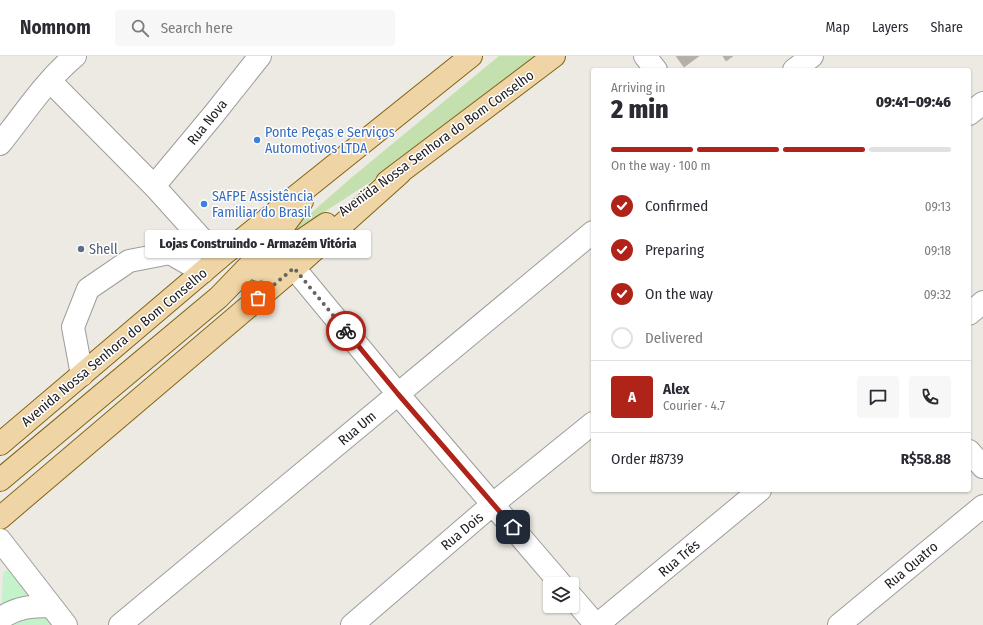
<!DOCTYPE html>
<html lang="en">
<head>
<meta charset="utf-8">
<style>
  body { margin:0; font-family:"Fira Sans Condensed",sans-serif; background:#f7f7f7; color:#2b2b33; height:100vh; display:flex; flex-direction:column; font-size:15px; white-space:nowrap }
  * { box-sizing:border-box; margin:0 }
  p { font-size:13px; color:#7c7c81 }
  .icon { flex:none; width:22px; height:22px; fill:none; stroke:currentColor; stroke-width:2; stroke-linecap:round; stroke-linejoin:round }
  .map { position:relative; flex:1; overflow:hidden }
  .panel { position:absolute; left:591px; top:12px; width:380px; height:424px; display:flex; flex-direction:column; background:#fff; border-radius:4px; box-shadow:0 1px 3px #0004 }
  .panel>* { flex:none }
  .fabs { position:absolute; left:543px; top:521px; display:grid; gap:8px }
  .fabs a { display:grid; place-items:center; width:36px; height:36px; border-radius:4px; background:#fff; box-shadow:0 1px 3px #0004; font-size:20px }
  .pin { position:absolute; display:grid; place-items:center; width:34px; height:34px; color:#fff; margin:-17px; border-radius:8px; box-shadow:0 2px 6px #0006 }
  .courier { position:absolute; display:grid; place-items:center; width:40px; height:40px; margin:-20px; border:3px solid #af2319; border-radius:50%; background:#fff; color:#222; box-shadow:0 1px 5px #0007 }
  .bubble { position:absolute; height:28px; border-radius:4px; background:#fff; box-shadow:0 1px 3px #0004; font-size:13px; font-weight:800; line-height:28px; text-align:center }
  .head em { font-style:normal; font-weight:800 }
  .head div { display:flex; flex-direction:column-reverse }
  .head { display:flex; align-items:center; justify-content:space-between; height:68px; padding:0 20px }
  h1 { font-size:26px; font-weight:800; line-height:30px }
  .bar { display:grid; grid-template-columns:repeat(4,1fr); gap:6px 4px; align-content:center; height:48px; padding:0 20px }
  .bar i { height:5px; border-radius:3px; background:#e1e1e2 }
  .bar .current { background:#af2319 }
  .bar p { grid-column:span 4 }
  .line { display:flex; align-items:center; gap:10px; padding:0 20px; border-top:1px solid #e1e1e2 }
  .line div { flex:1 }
  .round { display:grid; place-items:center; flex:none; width:42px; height:42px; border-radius:4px; background:#f7f7f7 }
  ol { padding:0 20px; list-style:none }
  li { display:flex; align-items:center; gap:12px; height:44px }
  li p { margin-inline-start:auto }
  li .icon { padding:4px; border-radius:50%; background:#af2319; color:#fff; stroke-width:4 }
  li:last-child { color:#7c7c81 }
  li i { width:22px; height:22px; border:2px solid #e1e1e2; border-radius:50% }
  header { display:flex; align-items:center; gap:24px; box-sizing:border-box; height:56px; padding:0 20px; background:#fff; border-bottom:1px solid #e1e1e2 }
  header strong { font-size:19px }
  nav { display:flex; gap:22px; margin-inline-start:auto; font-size:14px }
  .search { width:280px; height:36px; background:#f7f7f7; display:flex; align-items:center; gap:10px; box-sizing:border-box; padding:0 14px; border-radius:4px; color:#7c7c81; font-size:15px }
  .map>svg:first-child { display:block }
  .grass { fill:#c4e0af }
  .park { fill:#c4f2cb }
  .building { fill:#b5afa9; stroke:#bcb2a7 }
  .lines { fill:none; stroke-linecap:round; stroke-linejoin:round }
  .minor-casing { stroke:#9d9d9d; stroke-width:24 }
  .major-casing { stroke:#826412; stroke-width:24 }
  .minor { stroke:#fff; stroke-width:22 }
  .major { stroke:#efd4a5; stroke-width:22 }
  .done { stroke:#656462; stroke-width:4; stroke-dasharray:0 7.2 }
  .route { stroke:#af2319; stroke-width:5 }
  .shop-dot { fill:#3f7fe0; stroke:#fff; stroke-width:1.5 }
  .service-dot { fill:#5c6f8a; stroke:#fff; stroke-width:1.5 }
  .labels { text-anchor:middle; stroke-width:3; stroke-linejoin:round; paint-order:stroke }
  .street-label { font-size:14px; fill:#1c1c1c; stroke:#fff }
  .shop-label { font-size:14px; fill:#366cbe; stroke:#fff; text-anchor:start }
  .service-label { font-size:14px; fill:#4e5e75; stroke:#fff; text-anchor:start }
</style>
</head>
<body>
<header>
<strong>Nomnom</strong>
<div class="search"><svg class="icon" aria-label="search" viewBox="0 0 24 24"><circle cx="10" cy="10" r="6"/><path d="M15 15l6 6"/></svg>Search here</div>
<nav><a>Map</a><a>Layers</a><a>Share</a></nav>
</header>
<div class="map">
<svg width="983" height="569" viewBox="0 0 983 569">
  <rect width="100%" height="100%" fill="#eceae3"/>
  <path class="grass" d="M499,0h42l-146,110 -117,76 73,-64z"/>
  <path class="park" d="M8,514h2l25,33 -34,10 2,-37 1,-4z
    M43,558l9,11h-49z"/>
  <path class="building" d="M676,0h23l-15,11z
    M723,0h10l-7,5z"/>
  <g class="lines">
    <g class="minor-casing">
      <path id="minor" d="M645,0l11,14
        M794,14l18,-14
        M50,25l104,105 65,72
        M969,58l14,-11
        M0,88c24,-30 45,-63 75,-88
        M154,130l60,-72 46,-58
        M294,212l104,126 163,190
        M969,258l14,-12
        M82,319l-9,-48 15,-38 41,-28 41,-8 33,19
        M969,395l14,16
        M0,484l66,85
        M572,541l24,28
        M0,563c16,-12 32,-13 51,-13
        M120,569l473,-393
        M352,569l141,-121 100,-81
        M597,569l163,-135
        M839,569l144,-119"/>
    </g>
    <g class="major-casing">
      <path id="major" d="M387,126l167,-126
        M258,214l68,-46
        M0,388l219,-186 252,-202
        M0,424l219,-183 52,-54 31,-42
        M0,462l294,-250 106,-95"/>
    </g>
    <use href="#minor" class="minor"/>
    <use href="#major" class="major"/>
  </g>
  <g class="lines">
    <path class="done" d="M258,242l36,-30 52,63"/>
    <path class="route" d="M346,275l52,63 115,133"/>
  </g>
  <g class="shop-dot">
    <circle cx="257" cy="84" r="4"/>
    <circle cx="204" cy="148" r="4"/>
  </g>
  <circle class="service-dot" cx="81" cy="193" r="4"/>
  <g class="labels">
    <g class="street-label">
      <text transform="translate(207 66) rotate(-51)" y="5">Rua Nova</text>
      <text transform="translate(436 87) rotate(-36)" y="5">Avenida Nossa Senhora do Bom Conselho</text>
      <text transform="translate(114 291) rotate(-40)" y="5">Avenida Nossa Senhora do Bom Conselho</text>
      <text transform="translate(357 372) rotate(-40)" y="5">Rua Um</text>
      <text transform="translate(462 475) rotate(-40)" y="5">Rua Dois</text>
      <text transform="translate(679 502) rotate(-40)" y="5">Rua Três</text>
      <text transform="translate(911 509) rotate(-40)" y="5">Rua Quatro</text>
    </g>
    <g class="shop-label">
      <text x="265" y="81">Ponte Peças e Serviços<tspan x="265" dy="16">Automotivos LTDA</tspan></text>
      <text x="212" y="145">SAFPE Assistência<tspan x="212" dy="16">Familiar do Brasil</tspan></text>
    </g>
    <g class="service-label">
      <text x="89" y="198">Shell</text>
    </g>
  </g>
</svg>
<div class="fabs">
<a><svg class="icon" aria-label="layers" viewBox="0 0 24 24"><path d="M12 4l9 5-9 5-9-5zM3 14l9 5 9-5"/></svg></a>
</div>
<div class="pin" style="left:258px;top:242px;background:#ea580c"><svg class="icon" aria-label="bag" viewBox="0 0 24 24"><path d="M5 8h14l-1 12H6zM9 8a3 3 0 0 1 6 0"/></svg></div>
<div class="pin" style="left:513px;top:471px;background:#1f2937"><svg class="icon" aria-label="home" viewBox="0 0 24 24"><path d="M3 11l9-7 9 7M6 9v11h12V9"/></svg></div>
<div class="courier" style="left:346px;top:275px"><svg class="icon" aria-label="bike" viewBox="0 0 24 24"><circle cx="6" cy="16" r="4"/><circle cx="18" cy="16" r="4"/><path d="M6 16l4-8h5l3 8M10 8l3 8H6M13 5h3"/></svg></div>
<div class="bubble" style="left:145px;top:174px;width:226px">Lojas Construindo - Armazém Vitória</div>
<section class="panel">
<div class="head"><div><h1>2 min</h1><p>Arriving in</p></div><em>09:41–09:46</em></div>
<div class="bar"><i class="current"></i><i class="current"></i><i class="current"></i><i></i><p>On the way · 100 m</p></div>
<ol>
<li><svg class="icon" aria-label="check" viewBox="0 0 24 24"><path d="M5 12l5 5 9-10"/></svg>Confirmed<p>09:13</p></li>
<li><svg class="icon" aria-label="check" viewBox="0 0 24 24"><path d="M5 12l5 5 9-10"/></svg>Preparing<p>09:18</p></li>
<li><svg class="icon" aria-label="check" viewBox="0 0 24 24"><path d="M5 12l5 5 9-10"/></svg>On the way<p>09:32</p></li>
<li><i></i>Delivered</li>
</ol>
<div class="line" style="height:72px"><b class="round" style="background:#af2319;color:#fff">A</b><div><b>Alex</b><p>Courier · 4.7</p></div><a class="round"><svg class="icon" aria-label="chat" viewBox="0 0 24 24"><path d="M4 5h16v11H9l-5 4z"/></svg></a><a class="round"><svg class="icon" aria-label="phone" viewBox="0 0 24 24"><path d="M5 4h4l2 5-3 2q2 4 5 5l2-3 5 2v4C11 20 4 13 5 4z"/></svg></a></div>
<div class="line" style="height:52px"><div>Order #8739</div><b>R$58.88</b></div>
</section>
</div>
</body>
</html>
